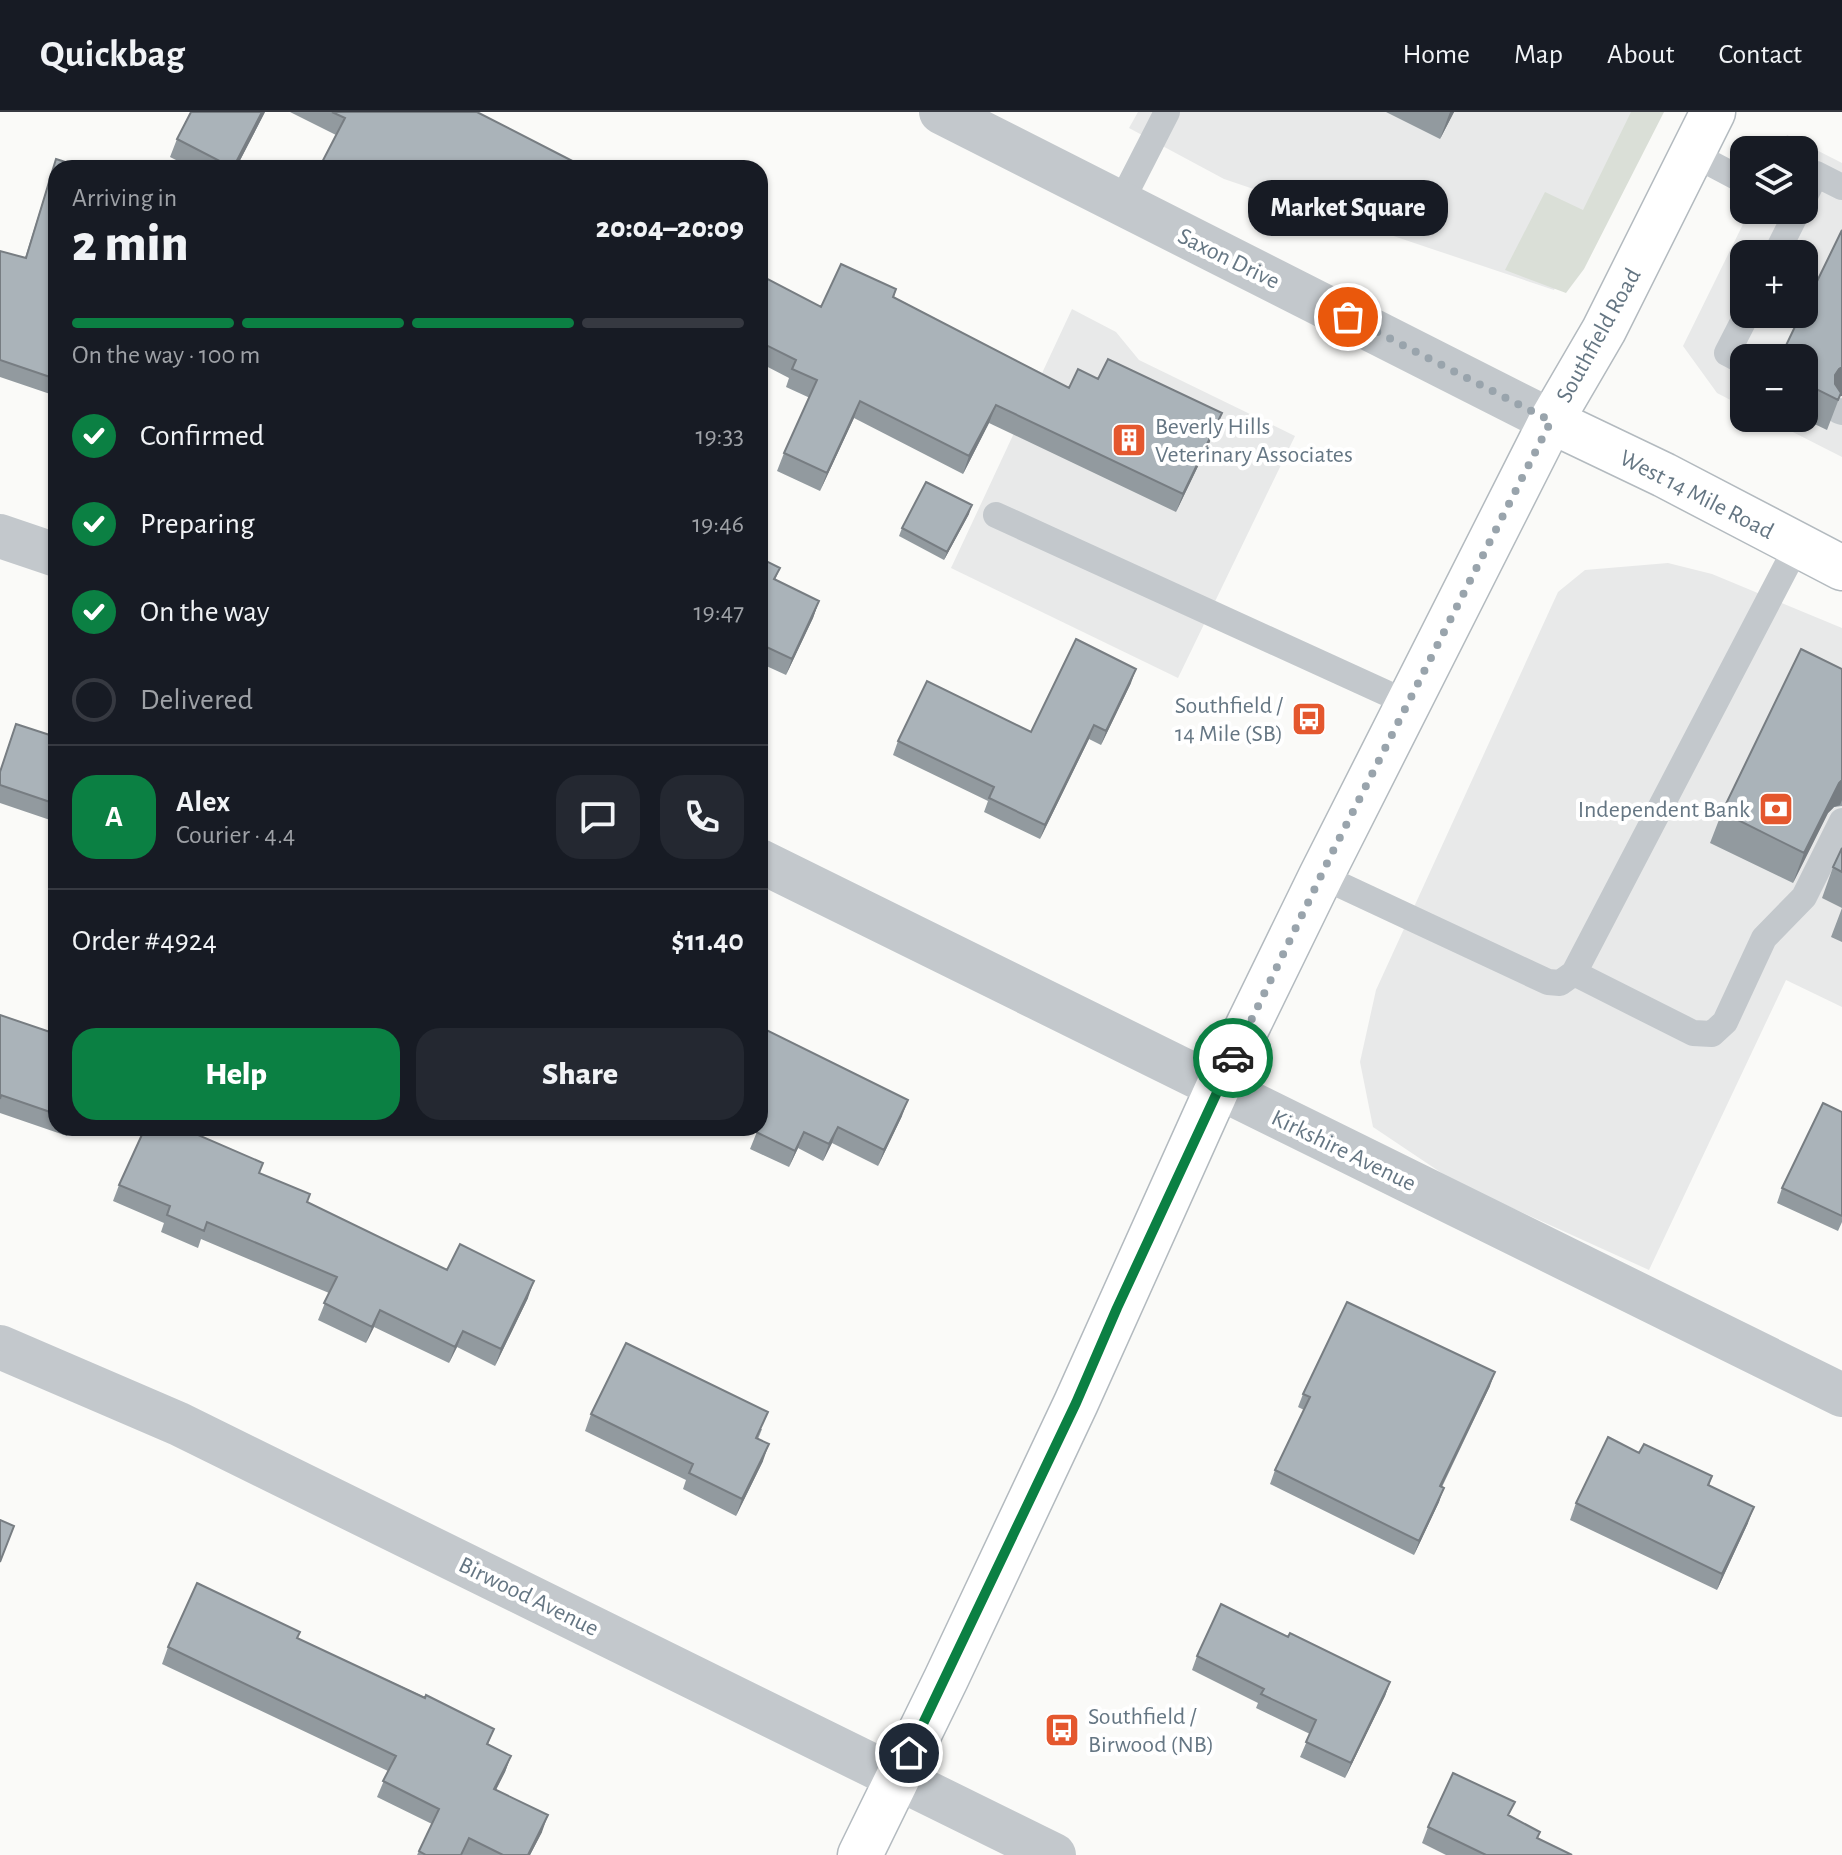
<!DOCTYPE html>
<html lang="en">
<head>
<meta charset="utf-8">
<style>
  body { margin:0; font-family:"Alegreya Sans",sans-serif; background:#242831; color:#f1f3f6; height:100vh; display:flex; flex-direction:column; font-size:30px; white-space:nowrap }
  * { box-sizing:border-box; margin:0 }
  p { font-size:26px; color:#9ea1a6 }
  .icon { flex:none; width:44px; height:44px; fill:none; stroke:currentColor; stroke-width:2; stroke-linecap:round; stroke-linejoin:round }
  .map { position:relative; flex:1; overflow:hidden }
  .panel { position:absolute; left:48px; top:48px; width:720px; height:976px; display:flex; flex-direction:column; background:#171b24; border-radius:24px; box-shadow:0 2px 6px #0004 }
  .panel>* { flex:none }
  .tools { position:absolute; left:1730px; top:24px; display:grid; gap:16px }
  .tools a { display:grid; place-items:center; width:88px; height:88px; border-radius:16px; background:#171b24; box-shadow:0 2px 6px #0004; font-size:40px }
  .pin { position:absolute; display:grid; place-items:center; width:68px; height:68px; color:#fff; margin:-34px; border:4px solid #fff; border-radius:50%; box-shadow:0 2px 8px #0007 }
  .courier { position:absolute; display:grid; place-items:center; width:80px; height:80px; margin:-40px; border:6px solid #0b8043; border-radius:50%; background:#fff; color:#222; box-shadow:0 2px 10px #0007 }
  .bubble { position:absolute; height:56px; border-radius:24px; background:#171b24; box-shadow:0 2px 6px #0004; font-size:26px; font-weight:800; line-height:56px; text-align:center }
  .summary em { font-style:normal; font-weight:800 }
  .summary div { display:flex; flex-direction:column-reverse }
  .summary { display:flex; align-items:center; justify-content:space-between; height:136px; padding:0 24px }
  h1 { font-size:52px; font-weight:800; line-height:60px }
  .bar { display:grid; grid-template-columns:repeat(4,1fr); gap:12px 8px; align-content:center; height:96px; padding:0 24px }
  .bar i { height:10px; border-radius:6px; background:#363941 }
  .bar .current { background:#0b8043 }
  .bar p { grid-column:span 4 }
  .line { display:flex; align-items:center; gap:20px; padding:0 24px; border-top:2px solid #363941 }
  .line div { flex:1 }
  .round { display:grid; place-items:center; flex:none; width:84px; height:84px; border-radius:24px; background:#242831 }
  ol { padding:0 24px; list-style:none }
  li { display:flex; align-items:center; gap:24px; height:88px }
  li p { margin-inline-start:auto }
  li .icon { padding:8px; border-radius:50%; background:#0b8043; color:#fff; stroke-width:4 }
  li:last-child { color:#9ea1a6 }
  li i { width:44px; height:44px; border:4px solid #363941; border-radius:50% }
  .primary-button { display:flex; gap:16px; margin-top:auto; padding:16px 24px }
  .primary-button a { flex:1; height:92px; border-radius:24px; background:#0b8043; color:#fff; font-size:32px; font-weight:800; line-height:92px; text-align:center }
  .primary-button a+a { background:#242831; color:#f1f3f6 }
  header { display:flex; align-items:center; gap:48px; box-sizing:border-box; height:112px; padding:0 40px; background:#171b24; border-bottom:2px solid #363941 }
  header strong { font-size:38px }
  nav { display:flex; gap:44px; margin-inline-start:auto; font-size:28px }
  .map>svg:first-child { display:block }
  .built { fill:#e8e9e9; fill-rule:evenodd }
  .green { fill:#dadfd7 }
  .lines { fill:none; stroke-linecap:round; stroke-linejoin:round }
  .secondary-casing { stroke:#b3babf; stroke-width:47 }
  .lane { stroke:#c3c8cc; stroke-width:26 }
  .street { stroke:#c3c8cc; stroke-width:44 }
  .secondary { stroke:#fff; stroke-width:44 }
  .wall { fill:#929a9f }
  .shaded-wall { fill:#777d82 }
  .building { fill:#aab3b9; stroke:#777d82; stroke-width:2 }
  .done { stroke:#99a4ac; stroke-width:8; stroke-dasharray:0 14.4 }
  .route { stroke:#0b8043; stroke-width:10 }
  .labels { text-anchor:middle; stroke-width:8; stroke-linejoin:round; paint-order:stroke }
  .street-label { font-size:24px; fill:#657683; stroke:#fff }
  .poi-label { font-size:24px; fill:#657683; stroke:#fff; text-anchor:start }
</style>
</head>
<body>
<header>
<strong>Quickbag</strong>
<nav><a>Home</a><a>Map</a><a>About</a><a>Contact</a></nav>
</header>
<div class="map">
<svg width="1842" height="1743" viewBox="0 0 1842 1743">
  <rect width="100%" height="100%" fill="#fafaf8"/>
  <path class="built" d="M1138,0h504l-88,178 -330,-111 -95,-51z
    M1787,23l55,28v294l-77,-39h39v-60h-60v49l-27,-14 -34,-47 67,-136h54v-60h-24zM1744,142h60v60h-60z
    M1072,197l44,23 23,28 156,76 -117,242 -227,-110z
    M1668,451l44,11 130,54v379l-56,-27 -137,290 -194,-88 -82,-55 -13,-65 16,-72 182,-398 27,-22z"/>
  <path class="green" d="M1631,0h33l-80,157 -18,24 -61,-23 40,-78 38,18z"/>
  <g class="lines">
    <g class="secondary-casing">
      <path id="secondary" d="M1551,309l113,54 178,93
        M860,1743l86,-176 130,-276 142,-316 103,-211 230,-455 53,-91 109,-218"/>
    </g>
    <path class="lane" d="M1693,42l51,27
      M1804,86l12,-24 26,13
      M1120,92l47,-92
      M1776,142l22,-44
      M1744,250l-17,-9 20,-39
      M1839,299l3,1
      M996,403l412,188
      M1321,764l227,106 12,1 14,-10 223,-427
      M1574,861l119,60 19,1 13,-12 39,-84 40,-41 38,-76"/>
    <path class="street" d="M941,0l610,309
      M0,424l56,19
      M760,749l1082,534
      M0,1235l179,77 875,431"/>
    <use href="#secondary" class="secondary"/>
  </g>
  <path class="wall" d="M265,0l-29,56h-44l-22,-11 7,-18z
    M290,0h189l-143,23z
    M1386,0h68l-14,27z
    M56,47v237l-56,-19v-126l25,7z
    M1842,118v166h-2l-13,34 -25,-12h2v-60z
    M760,163l61,32 75,-18 -2,8 175,91 146,43 -39,81 -187,-89 -26,51 -109,-56 -34,73 -43,-20 7,-18 26,-55 -24,-11 3,-9 -29,-15z
    M969,402l-25,46 -45,-24 3,-8z
    M760,446l20,10 -5,12 44,21 -6,17 -27,57 -26,-12z
    M1842,557v137l-8,1 -6,6 -35,70 -83,-40 12,-31z
    M1131,571l-30,62 -12,-6 -49,100 -56,-27 4,-11 -95,-46 5,-14 133,-9z
    M56,624v86l-56,-19v-32z
    M1842,736v94l-11,-5 11,-29 -20,-10 11,-31z
    M0,903l56,19v94h14l-3,8 -67,-23z
    M760,915l142,89 -24,50 -46,-23 -9,18 -25,-13 -9,19 -39,-18 8,-20 -2,-1h4z
    M1842,1000v110l-4,9 -61,-28 5,-15z
    M198,1023l109,67 140,68 81,28 -33,68 -38,-19 -8,16 -75,-36 -8,16 -48,-23 11,-27 -128,-54 -3,9 -37,-16 3,-9 -51,-22 6,-16z
    M1490,1274l-48,101 -3,15 -25,53 -144,-71 5,-14 29,-60 -6,-3 5,-13z
    M591,1302l171,15 -4,10 5,22 -27,55 -53,-27 3,-9 -101,-49z
    M1639,1341l73,23 -3,10 39,37 -31,67 -147,-70 6,-17z
    M1288,1525l102,45 -5,14 -40,82 -45,-21 10,-23 -54,-26 2,-5 -66,-33 5,-14z
    M297,1526l197,91 -6,15 23,12 -6,16 -9,18 46,42 -12,23h-113l15,-31 -55,-27 11,-26 -226,-107 6,-17z
    M1510,1704l28,23 34,16h-126l-24,-12 6,-16z"/>
  <path class="shaded-wall" d="M262,0h3l-29,56h-3z
    M1450,0h4l-14,27z
    M1842,255v29h-2l-13,34 13,-34h-5v-21l4,-6z
    M860,289l-6,17 -34,73 7,-18z
    M996,293l-7,18 -26,51 6,-18z
    M1222,301l-7,18 -39,81 7,-18z
    M972,393l-3,9 -25,46 3,-8z
    M819,489l-6,17 -27,57 6,-16z
    M1136,557l-5,14 -30,62 5,-14z
    M1094,613l-5,14 -49,100 5,-14z
    M1842,668v20l-2,5 -6,2 -6,6 -35,70 11,-30 35,-70z
    M908,988l-6,16 -24,50 6,-16z
    M838,1015l-6,16 -9,18 6,-17z
    M804,1020l-6,16 -9,19 6,-16z
    M534,1169l-6,17 -33,68 6,-17z
    M380,1198l-6,17 -8,16 6,-16z
    M463,1219l-6,16 -8,16 6,-16z
    M1495,1260l-5,14 -55,114 5,-14z
    M769,1332l-6,17 -27,55 6,-17z
    M1444,1376l-5,14 -25,53 5,-14z
    M1754,1395l-6,16 -31,67 5,-16z
    M1390,1570l-5,14 -40,82 6,-15z
    M511,1644l-6,16 -17,33 6,-16z
    M548,1703l-6,17 -12,23h-2z"/>
  <path class="building" d="M191,0h71l-29,56 -56,-29z
    M332,0h145l109,56h-267l26,-50z
    M56,47l28,9h-28v211l-56,-19v-109l26,7z
    M1842,118v137l-3,2 -4,6v9l6,9 -3,7 -34,-17v-25h-24l21,-44h3v-6z
    M841,152l55,25 -3,8 176,91 9,-19 20,10 10,-20 114,54 -39,81 -187,-89 -27,51 -109,-55 -33,72 -43,-20 33,-73 -25,-11 4,-9 -36,-18v-67l61,32z
    M926,370l46,23 -25,47 -45,-24z
    M760,446l20,10 -6,11 45,22 -27,58 -32,-15z
    M1076,527l60,30 -30,62 -12,-6 -49,100 -56,-27 5,-11 -96,-46 29,-60 104,51z
    M1801,537l41,20v111l-3,3 -35,70 -82,-41z
    M16,612l40,13v67l-56,-19v-13z
    M1842,736v24l-9,-5z
    M0,903l56,19v80l-55,-19 -1,4z
    M760,915l148,73 -24,50 -46,-23 -9,17 -25,-12 -9,19 -39,-19 2,-4h2v-3l6,-12 -6,-2z
    M1823,991l19,9v104l-60,-28z
    M145,1016h55l-2,7 65,28 -4,10 51,21 -3,8 140,68 13,-26 74,37 -33,68 -38,-18 -8,16 -75,-37 -8,17 -48,-24 13,-26 -130,-55 -3,9 -37,-16 3,-9 -51,-21z
    M1347,1190l148,70 -55,114 4,2 -25,53 -144,-71 35,-73 -7,-3z
    M626,1231l142,69 -12,26 13,6 -27,55 -53,-26 4,-9 -102,-50z
    M1608,1325l31,16 5,-9 68,32 -4,9 46,22 -32,67 -146,-71z
    M0,1408l14,6 -14,36z
    M197,1471l103,49 -3,6 128,60 1,-3 68,34 -7,15 24,12 -17,33 54,26 -20,40h-25l-34,-17 -8,17h-35l-7,-4 20,-42 -56,-28 13,-25 -228,-109z
    M1221,1492l67,33 2,-4 100,49 -39,81 -45,-21 10,-22 -55,-26 3,-5 -67,-33z
    M1453,1661l62,29 -7,13 32,17 -3,6 35,17h-86l-58,-28z"/>
  <g class="lines">
    <path class="done" d="M1233,946l98,-203 220,-434 -203,-104"/>
    <path class="route" d="M909,1641l167,-350 41,-95 116,-250"/>
  </g>
  <defs>
    <g id="building-square" transform="scale(1.8)"><rect x="-9" y="-9" width="18" height="18" rx="4" fill="#e4572e" stroke="#fff"/><path d="M-4-6H4V6H1V3H-1V6H-4ZM-2.5-4.3h1.7v1.8h-1.7ZM.8-4.3h1.7v1.8H.8ZM-2.5-1h1.7V.8h-1.7ZM.8-1h1.7V.8H.8Z" fill="#fff"/></g>
    <g id="bus-square" transform="scale(1.8)"><rect x="-9" y="-9" width="18" height="18" rx="4" fill="#e4572e" stroke="#fff"/><path d="M-5-6H5V4H4V6H2V4H-2V6H-4V4H-5ZM-3.5-4V0h7V-4ZM-3.5 1.2v1.5H-2V1.2ZM2 1.2v1.5H3.5V1.2Z" fill="#fff"/></g>
    <g id="bank-square" transform="scale(1.8)"><rect x="-9" y="-9" width="18" height="18" rx="4" fill="#e4572e" stroke="#fff"/><path d="M-6-4H6V4H-6ZM0-2.3a2.3 2.3 0 1 0 0 4.6a2.3 2.3 0 1 0 0-4.6Z" fill="#fff"/></g>
  </defs>
  <g fill-rule="evenodd">
    <use href="#building-square" x="1129" y="328"/>
    <use href="#bus-square" x="1309" y="607"/>
    <use href="#bank-square" x="1776" y="697"/>
    <use href="#bus-square" x="1062" y="1618"/>
  </g>
  <g class="labels">
    <g class="street-label">
      <text transform="translate(1229 146) rotate(26)" y="8">Saxon Drive</text>
      <text transform="translate(1598 223) rotate(-61)" y="8">Southfield Road</text>
      <text transform="translate(1697 382) rotate(27)" y="8">West 14 Mile Road</text>
      <text transform="translate(1344 1038) rotate(26)" y="8">Kirkshire Avenue</text>
      <text transform="translate(529 1484) rotate(26)" y="8">Birwood Avenue</text>
    </g>
    <g class="poi-label">
      <text x="1155" y="322">Beverly Hills<tspan x="1155" dy="28">Veterinary Associates</tspan></text>
      <text x="1283" y="601" text-anchor="end">Southfield /<tspan x="1283" dy="28">14 Mile (SB)</tspan></text>
      <text x="1750" y="705" text-anchor="end">Independent Bank</text>
      <text x="1088" y="1612">Southfield /<tspan x="1088" dy="28">Birwood (NB)</tspan></text>
    </g>
  </g>
</svg>
<div class="tools">
<a><svg class="icon" aria-label="layers" viewBox="0 0 24 24"><path d="M12 4l9 5-9 5-9-5zM3 14l9 5 9-5"/></svg></a>
<a>+</a>
<a>−</a>
</div>
<div class="pin" style="left:1348px;top:205px;background:#ea580c"><svg class="icon" aria-label="bag" viewBox="0 0 24 24"><path d="M5 8h14l-1 12H6zM9 8a3 3 0 0 1 6 0"/></svg></div>
<div class="pin" style="left:909px;top:1641px;background:#1f2937"><svg class="icon" aria-label="home" viewBox="0 0 24 24"><path d="M3 11l9-7 9 7M6 9v11h12V9"/></svg></div>
<div class="courier" style="left:1233px;top:946px"><svg class="icon" aria-label="car" viewBox="0 0 24 24"><path d="M5 17H2v-5l4-1 3-4h7l3 4 3 1v5h-3M9 17h6M6 11h13"/><circle cx="7" cy="17" r="2"/><circle cx="17" cy="17" r="2"/></svg></div>
<div class="bubble" style="left:1248px;top:68px;width:200px">Market Square</div>
<section class="panel">
<div class="summary"><div><h1>2 min</h1><p>Arriving in</p></div><em>20:04–20:09</em></div>
<div class="bar"><i class="current"></i><i class="current"></i><i class="current"></i><i></i><p>On the way · 100 m</p></div>
<ol>
<li><svg class="icon" aria-label="check" viewBox="0 0 24 24"><path d="M5 12l5 5 9-10"/></svg>Confirmed<p>19:33</p></li>
<li><svg class="icon" aria-label="check" viewBox="0 0 24 24"><path d="M5 12l5 5 9-10"/></svg>Preparing<p>19:46</p></li>
<li><svg class="icon" aria-label="check" viewBox="0 0 24 24"><path d="M5 12l5 5 9-10"/></svg>On the way<p>19:47</p></li>
<li><i></i>Delivered</li>
</ol>
<div class="line" style="height:144px"><b class="round" style="background:#0b8043;color:#fff">A</b><div><b>Alex</b><p>Courier · 4.4</p></div><a class="round"><svg class="icon" aria-label="chat" viewBox="0 0 24 24"><path d="M4 5h16v11H9l-5 4z"/></svg></a><a class="round"><svg class="icon" aria-label="phone" viewBox="0 0 24 24"><path d="M5 4h4l2 5-3 2q2 4 5 5l2-3 5 2v4C11 20 4 13 5 4z"/></svg></a></div>
<div class="line" style="height:104px"><div>Order #4924</div><b>$11.40</b></div>
<div class="primary-button"><a>Help</a><a>Share</a></div>
</section>
</div>
</body>
</html>
